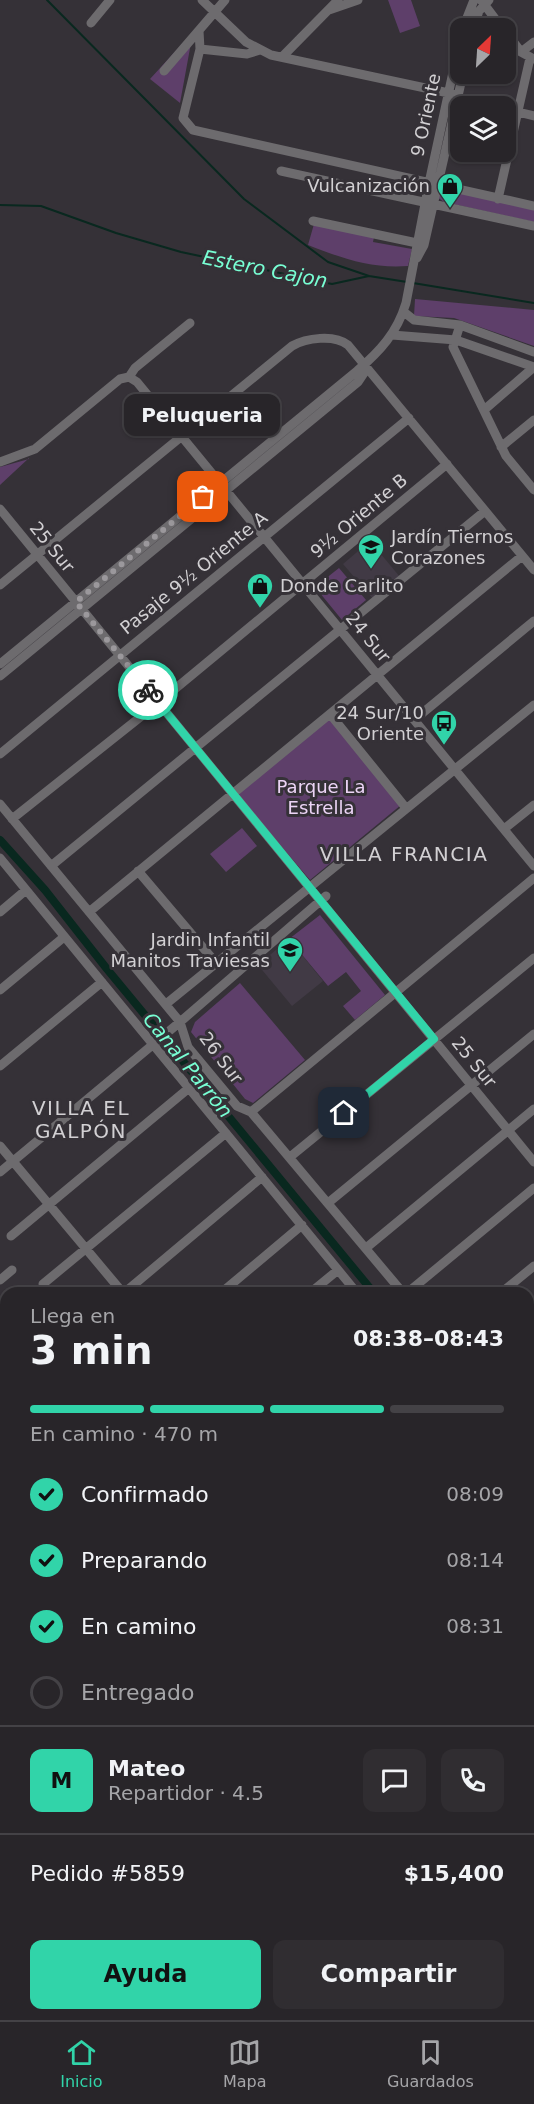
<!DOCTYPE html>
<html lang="es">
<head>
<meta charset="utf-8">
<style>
  body { margin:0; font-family:"DejaVu Sans",sans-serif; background:#302d31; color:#f1f3f6; height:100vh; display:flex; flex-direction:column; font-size:22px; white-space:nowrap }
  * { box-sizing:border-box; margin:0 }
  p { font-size:20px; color:#a5a5a8 }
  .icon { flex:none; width:33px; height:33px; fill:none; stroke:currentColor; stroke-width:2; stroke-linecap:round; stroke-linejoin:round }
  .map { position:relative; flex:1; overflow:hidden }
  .details { position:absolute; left:0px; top:1287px; width:534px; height:734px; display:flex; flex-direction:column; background:#282529; border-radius:18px 18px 0 0; box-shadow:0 2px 4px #0004,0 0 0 2px #444246 }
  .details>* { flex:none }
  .needle { width:39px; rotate:25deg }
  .buttons { position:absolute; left:450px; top:18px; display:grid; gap:12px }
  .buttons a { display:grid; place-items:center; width:66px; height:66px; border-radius:12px; background:#282529; box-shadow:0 2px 4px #0004,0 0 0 2px #444246; font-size:30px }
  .pin { position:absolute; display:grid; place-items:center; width:51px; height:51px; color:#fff; margin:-26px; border-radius:12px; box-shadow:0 3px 9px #0006 }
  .courier { position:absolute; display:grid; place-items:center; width:60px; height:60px; margin:-30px; border:4px solid #31d4a9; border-radius:50%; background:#fff; color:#222; box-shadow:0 2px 8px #0007 }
  .bubble { position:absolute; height:42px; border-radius:12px; background:#282529; box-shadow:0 2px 4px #0004,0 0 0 2px #444246; font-size:20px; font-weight:700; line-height:42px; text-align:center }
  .head em { font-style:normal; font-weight:700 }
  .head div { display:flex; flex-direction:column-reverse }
  .head { display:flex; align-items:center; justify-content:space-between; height:102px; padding:0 30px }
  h1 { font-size:39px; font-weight:700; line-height:45px }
  .bar { display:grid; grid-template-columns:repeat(4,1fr); gap:9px 6px; align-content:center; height:72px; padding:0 30px }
  .bar i { height:8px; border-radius:4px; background:#444246 }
  .bar .active { background:#31d4a9 }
  .bar p { grid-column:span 4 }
  .line { display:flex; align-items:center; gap:15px; padding:0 30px; border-top:2px solid #444246 }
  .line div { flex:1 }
  .round { display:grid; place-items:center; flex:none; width:63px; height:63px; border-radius:12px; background:#302d31 }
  ol { padding:0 30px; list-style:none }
  li { display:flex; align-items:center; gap:18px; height:66px }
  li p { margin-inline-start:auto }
  li .icon { padding:6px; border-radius:50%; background:#31d4a9; color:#111; stroke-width:4 }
  li:last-child { color:#a5a5a8 }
  li i { width:33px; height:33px; border:3px solid #444246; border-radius:50% }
  .cta { display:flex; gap:12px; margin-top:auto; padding:12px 30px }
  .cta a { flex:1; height:69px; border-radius:12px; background:#31d4a9; color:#111; font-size:24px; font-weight:700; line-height:69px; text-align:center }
  .cta a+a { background:#302d31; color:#f1f3f6 }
  .tabs { display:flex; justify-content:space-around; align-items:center; height:84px; border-top:2px solid #444246; background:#282529; font-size:16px; color:#a5a5a8 }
  .tabs a { display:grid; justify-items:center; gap:3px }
  .tabs .active { color:#31d4a9 }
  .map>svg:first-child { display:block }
  .built { fill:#413a45 }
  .green { fill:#5e3f6a }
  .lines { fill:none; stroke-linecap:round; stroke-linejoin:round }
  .stream { stroke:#09281f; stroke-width:2 }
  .canal { stroke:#09281f; stroke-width:8 }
  .minor { stroke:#6d6b6e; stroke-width:9 }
  .rail { stroke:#adabae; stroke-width:2; stroke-dasharray:3 6; stroke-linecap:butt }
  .done { stroke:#9b989c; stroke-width:6; stroke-dasharray:0 10.8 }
  .route { stroke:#31d4a9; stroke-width:8 }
  .labels { text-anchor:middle; stroke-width:6; stroke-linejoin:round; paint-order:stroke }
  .street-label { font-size:18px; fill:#d2d0d3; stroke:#353137 }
  .poi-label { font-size:18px; fill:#d2d0d3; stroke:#353137; text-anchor:end }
  .park-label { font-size:18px; fill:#ecd4f6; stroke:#353137 }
  .water-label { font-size:20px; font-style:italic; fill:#78fed3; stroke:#353137 }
  .neighbourhood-label { font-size:20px; letter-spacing:1.5px; fill:#d2d0d3; stroke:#353137 }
</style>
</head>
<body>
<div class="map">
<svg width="534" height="2020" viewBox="0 0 534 2020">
  <rect width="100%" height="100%" fill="#353137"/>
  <path class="built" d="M370,541l30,36 -27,22 -30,-35z
    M289,939l34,42 -31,25 -34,-41z"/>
  <path class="green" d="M388,0h23l9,26 -20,7z
    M193,32l-13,71 -30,-24z
    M444,189l90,21v12l-90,-20 -7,-5 2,-5z
    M314,224l60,13 -1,5 39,7 -4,17c-36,3 -67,-8 -100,-21z
    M415,299l119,11v36l-80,-28 -40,-2z
    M29,459v-1l-29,27v-18z
    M339,568l27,32 -24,20 -27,-33z
    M328,720h3l70,85 -91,75 -73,-86z
    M242,828l15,18 -31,26 -16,-18z
    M320,915l65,80 -30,25 -12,-14 18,-15 -15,-19 -18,14 -39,-47z
    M240,983l65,77 -52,43 -8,-4 -54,-67 4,-10z
    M0,1645l6,7v49l-6,3z"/>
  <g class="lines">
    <path class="stream" d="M47,0l197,199 84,63 41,14
      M0,205l41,1 75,27 65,19 151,32 37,-8 38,6
      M413,283l121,20
      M0,1981l5,7
      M25,2014l3,6"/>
    <path class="canal" d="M0,840l45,50 62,79 267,324
      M528,1570l6,8"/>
    <path class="minor" d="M202,0l44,42 25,13 187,40
      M481,0l21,28
      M329,10l29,-10
      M91,23l19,-23
      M463,28l11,-28
      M473,28l6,-17 10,-11
      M199,31l1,18 -17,69 10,12 341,76
      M506,32l15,20 13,7
      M200,49l47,5 13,-4
      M521,52l13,-10
      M282,57l56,-57
      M164,71l61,-71
      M518,112l16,4
      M281,171l253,55
      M498,199l32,-141
      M313,221l104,22
      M417,258l7,-13 39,-171
      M404,312l10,8 46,5 74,27
      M460,325l-7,22 53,109 28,34
      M392,335l64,5 78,27
      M129,377l8,5 397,484
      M484,410l50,-43
      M501,447l33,-27
      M0,462l35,-13 85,-70 9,-2 6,-9 55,-45
      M0,509l534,653
      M0,585l292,-239c14,-8 42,-12 56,-1l186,225
      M0,664l357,-293c23,-20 40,-38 49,-68l23,-120 31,-143
      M0,676l358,-294 6,-9v-9
      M330,714l76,94
      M414,720l120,-99
      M0,754l409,-336
      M0,804l180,218 8,25 49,59 14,6 152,181
      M12,819l146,-116 289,-239
      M504,829l30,-24
      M0,858l357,435
      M51,866l434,-355
      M138,871l78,92
      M0,912l26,-22
      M89,912l433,-356
      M0,990l64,-53
      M166,1004l368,-299
      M0,1066l102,-84
      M251,1112l283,-234
      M0,1146l123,147
      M290,1157l244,-199
      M0,1172l180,-150 146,-126
      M328,1203l206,-169
      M11,1236l178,-148
      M366,1248l168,-139
      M0,1280l12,-10
      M43,1284l183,-151
      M124,1293l138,-116
      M221,1293l81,-68
      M310,1293l28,-23
      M407,1293l127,-105
      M501,1293l33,-27
      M0,1338l6,-5
      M528,1345l6,-5
      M0,1353l6,8
      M0,1407l6,-5
      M528,1423l6,-5
      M0,1433l6,7
      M528,1443l6,7
      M0,1486l6,-5
      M0,1497l6,7
      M0,1518l6,-5
      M0,1567l6,7
      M0,1637l6,7
      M0,1710l6,-3
      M0,1786l6,7
      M0,1816l6,-5
      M0,1875l6,-4
      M0,1934l6,-5
      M0,1953l6,7
      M0,2008l6,-6"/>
    <path class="rail" d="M528,1569l6,-6
      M53,2020l6,-6"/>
  </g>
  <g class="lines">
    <path class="done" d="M148,690l-72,-88 127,-105"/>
    <path class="route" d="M148,690l286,349 -90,74"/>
  </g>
  <defs>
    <g id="shop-pin" transform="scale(1.35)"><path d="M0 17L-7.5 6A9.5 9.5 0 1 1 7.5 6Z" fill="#31d4a9" stroke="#353137"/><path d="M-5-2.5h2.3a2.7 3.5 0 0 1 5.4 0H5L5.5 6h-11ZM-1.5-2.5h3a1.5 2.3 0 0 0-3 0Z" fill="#111"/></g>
    <g id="school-pin" transform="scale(1.35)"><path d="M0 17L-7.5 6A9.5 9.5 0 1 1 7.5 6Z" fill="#31d4a9" stroke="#353137"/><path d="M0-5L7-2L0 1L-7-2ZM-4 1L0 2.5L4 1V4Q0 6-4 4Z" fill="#111"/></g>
    <g id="bus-pin" transform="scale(1.35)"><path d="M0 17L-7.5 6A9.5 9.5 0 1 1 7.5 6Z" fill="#31d4a9" stroke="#353137"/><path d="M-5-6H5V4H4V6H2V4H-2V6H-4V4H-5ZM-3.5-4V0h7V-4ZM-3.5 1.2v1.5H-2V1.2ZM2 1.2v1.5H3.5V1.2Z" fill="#111"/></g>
  </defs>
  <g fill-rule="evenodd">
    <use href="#shop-pin" x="450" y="186"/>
    <use href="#school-pin" x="371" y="547"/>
    <use href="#shop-pin" x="260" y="586"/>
    <use href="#bus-pin" x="444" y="723"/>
    <use href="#school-pin" x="290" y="950"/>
  </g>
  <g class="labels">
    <g class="street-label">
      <text transform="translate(426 115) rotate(-78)" y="6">9 Oriente</text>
      <text transform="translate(359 516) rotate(-40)" y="6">9½ Oriente B</text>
      <text transform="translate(52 547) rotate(51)" y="6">25 Sur</text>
      <text transform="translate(194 573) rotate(-39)" y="6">Pasaje 9½ Oriente A</text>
      <text transform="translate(368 637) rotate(51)" y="6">24 Sur</text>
      <text transform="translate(221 1058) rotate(53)" y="6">26 Sur</text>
      <text transform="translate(474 1062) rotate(51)" y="6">25 Sur</text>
    </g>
    <g class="poi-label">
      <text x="430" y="192">Vulcanización</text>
      <text x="391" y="543" text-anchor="start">Jardín Tiernos<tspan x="391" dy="21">Corazones</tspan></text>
      <text x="280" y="592" text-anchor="start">Donde Carlito</text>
      <text x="424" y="719">24 Sur/10<tspan x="424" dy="21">Oriente</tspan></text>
      <text x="270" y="946">Jardin Infantil<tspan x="270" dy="21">Manitos Traviesas</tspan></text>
    </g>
    <g class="park-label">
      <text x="321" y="793">Parque La<tspan x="321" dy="21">Estrella</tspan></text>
    </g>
    <g class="water-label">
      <text transform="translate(265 269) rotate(11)" y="7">Estero Cajon</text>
      <text transform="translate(188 1065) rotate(51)" y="7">Canal Parrón</text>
    </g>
    <g class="neighbourhood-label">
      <text x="404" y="861">VILLA FRANCIA</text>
      <text x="81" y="1115">VILLA EL<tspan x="81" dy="23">GALPÓN</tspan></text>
    </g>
  </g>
</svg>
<div class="buttons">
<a><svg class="needle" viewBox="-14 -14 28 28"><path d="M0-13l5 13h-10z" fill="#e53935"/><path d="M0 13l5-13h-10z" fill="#a5a5a8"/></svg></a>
<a><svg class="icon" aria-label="layers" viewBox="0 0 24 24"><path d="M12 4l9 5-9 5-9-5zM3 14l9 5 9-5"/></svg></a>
</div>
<div class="pin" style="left:203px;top:497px;background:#ea580c"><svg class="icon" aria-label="bag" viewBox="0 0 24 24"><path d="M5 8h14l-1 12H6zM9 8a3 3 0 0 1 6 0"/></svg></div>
<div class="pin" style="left:344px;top:1113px;background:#1f2937"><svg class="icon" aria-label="home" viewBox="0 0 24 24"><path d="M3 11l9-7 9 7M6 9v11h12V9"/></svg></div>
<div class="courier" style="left:148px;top:690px"><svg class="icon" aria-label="bike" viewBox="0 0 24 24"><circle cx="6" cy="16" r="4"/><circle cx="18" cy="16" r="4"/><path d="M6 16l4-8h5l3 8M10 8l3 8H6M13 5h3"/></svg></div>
<div class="bubble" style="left:124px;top:394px;width:156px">Peluqueria</div>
<section class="details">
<div class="head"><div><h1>3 min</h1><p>Llega en</p></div><em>08:38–08:43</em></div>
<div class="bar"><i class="active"></i><i class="active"></i><i class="active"></i><i></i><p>En camino · 470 m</p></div>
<ol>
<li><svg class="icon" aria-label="check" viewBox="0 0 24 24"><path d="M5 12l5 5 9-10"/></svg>Confirmado<p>08:09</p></li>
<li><svg class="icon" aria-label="check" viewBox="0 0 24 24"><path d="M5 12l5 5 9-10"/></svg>Preparando<p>08:14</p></li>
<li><svg class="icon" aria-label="check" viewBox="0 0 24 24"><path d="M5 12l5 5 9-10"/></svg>En camino<p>08:31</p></li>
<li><i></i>Entregado</li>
</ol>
<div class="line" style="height:108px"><b class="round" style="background:#31d4a9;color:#111">M</b><div><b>Mateo</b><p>Repartidor · 4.5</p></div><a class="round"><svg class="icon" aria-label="chat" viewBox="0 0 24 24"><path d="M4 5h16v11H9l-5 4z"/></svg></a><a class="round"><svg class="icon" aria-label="phone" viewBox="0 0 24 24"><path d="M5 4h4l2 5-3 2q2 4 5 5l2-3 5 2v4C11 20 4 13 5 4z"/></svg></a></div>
<div class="line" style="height:78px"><div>Pedido #5859</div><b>$15,400</b></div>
<div class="cta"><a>Ayuda</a><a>Compartir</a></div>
</section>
</div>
<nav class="tabs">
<a class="active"><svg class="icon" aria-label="home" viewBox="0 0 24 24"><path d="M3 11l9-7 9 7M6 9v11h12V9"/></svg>Inicio</a>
<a><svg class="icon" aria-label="map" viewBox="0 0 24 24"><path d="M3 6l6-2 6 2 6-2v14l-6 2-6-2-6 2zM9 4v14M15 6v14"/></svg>Mapa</a>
<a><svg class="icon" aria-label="saved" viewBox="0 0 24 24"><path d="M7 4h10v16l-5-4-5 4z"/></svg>Guardados</a>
</nav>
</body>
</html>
